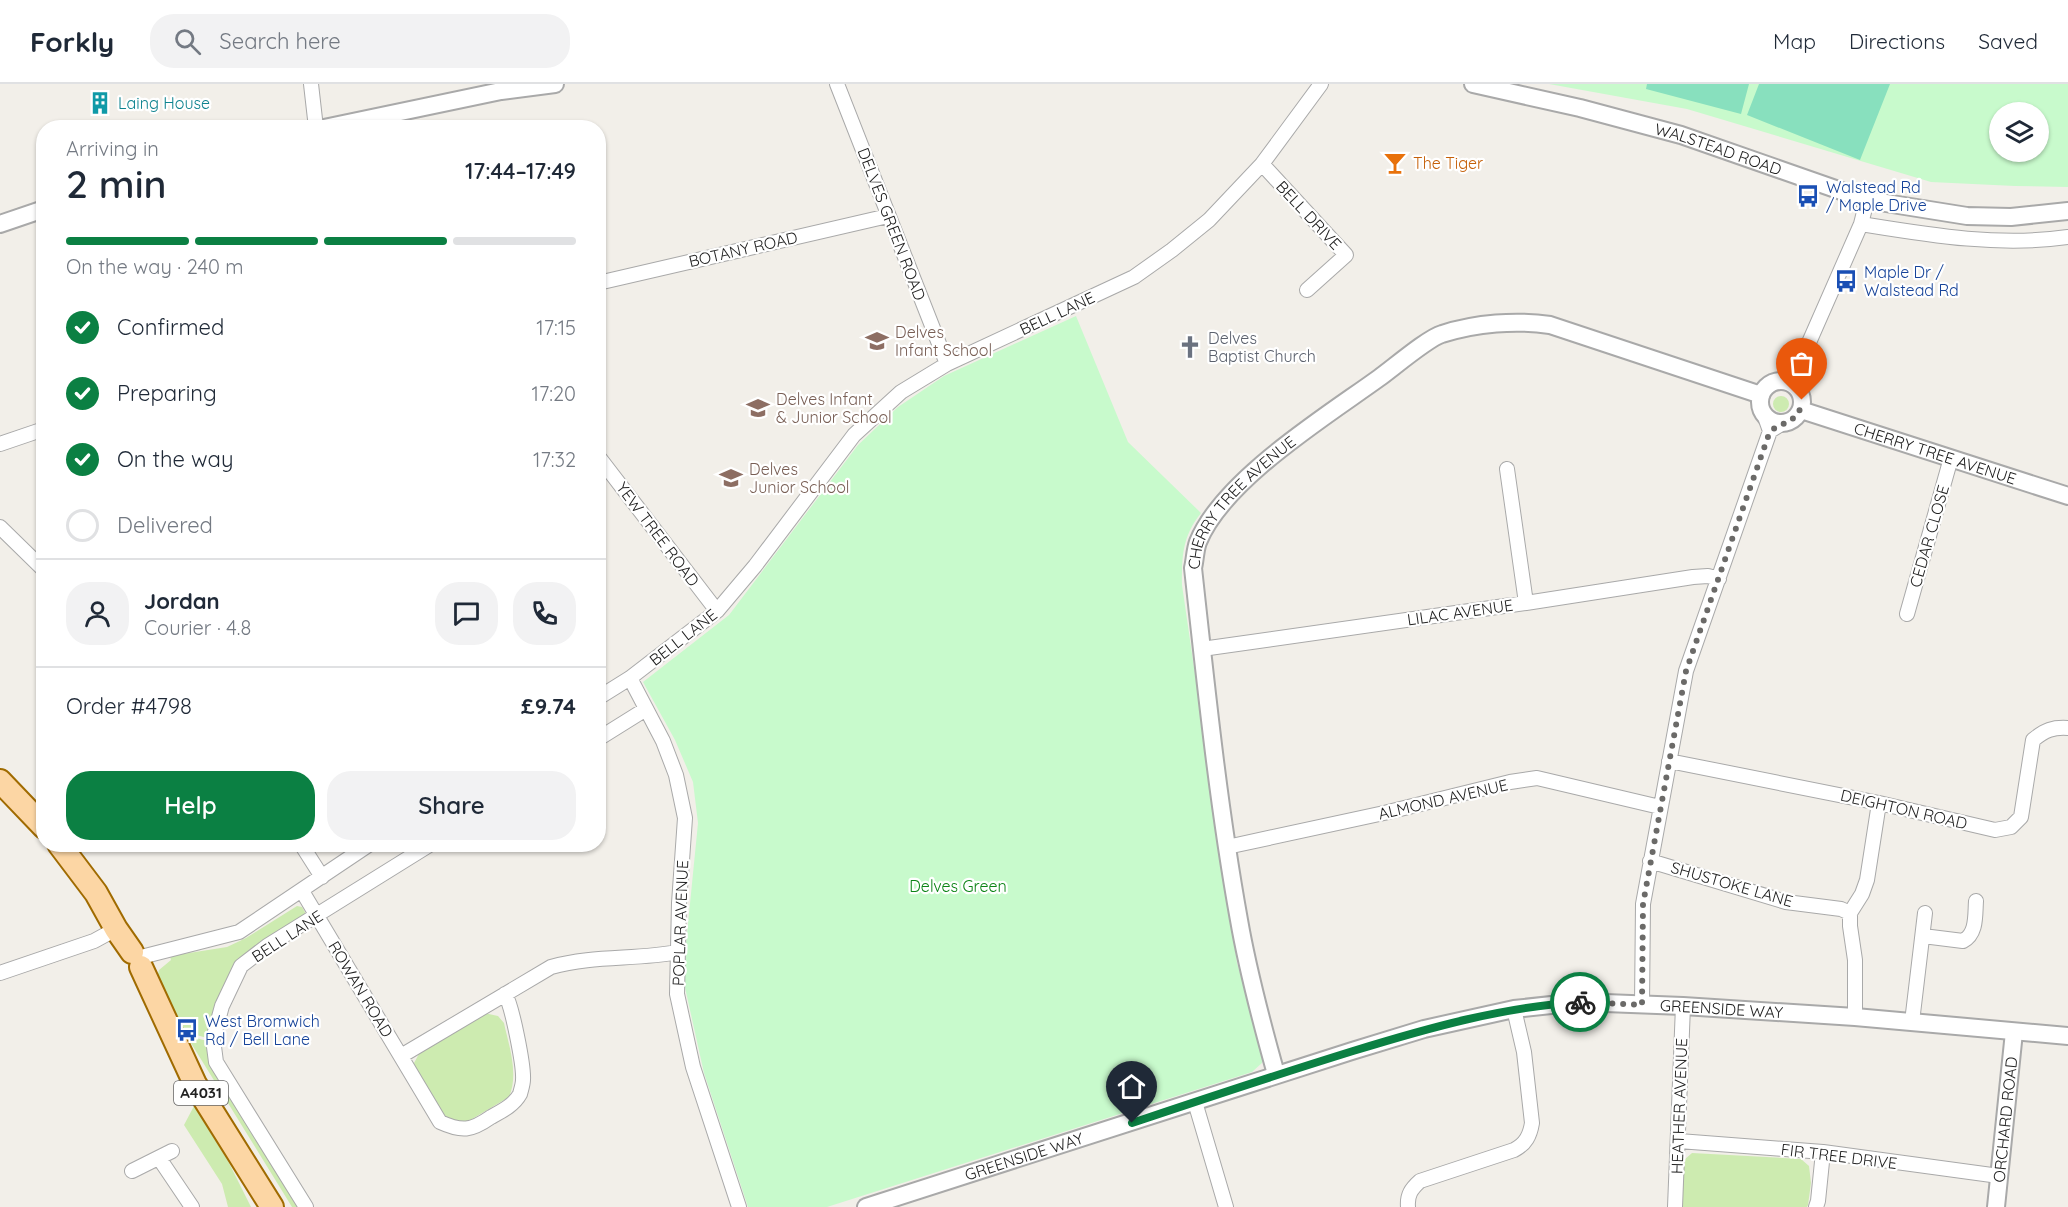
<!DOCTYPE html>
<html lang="en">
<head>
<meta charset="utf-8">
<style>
  body { margin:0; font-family:Quicksand,sans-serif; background:#f2f2f3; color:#1f2937; height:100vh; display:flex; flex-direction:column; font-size:22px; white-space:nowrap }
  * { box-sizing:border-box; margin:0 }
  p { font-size:20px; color:#747a83 }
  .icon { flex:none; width:33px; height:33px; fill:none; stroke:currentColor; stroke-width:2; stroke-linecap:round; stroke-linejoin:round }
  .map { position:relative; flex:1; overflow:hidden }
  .panel { position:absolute; left:36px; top:36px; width:570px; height:732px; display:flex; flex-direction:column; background:#fff; border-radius:24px; box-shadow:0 2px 4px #0004 }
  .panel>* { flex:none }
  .fabs { position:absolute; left:1989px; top:18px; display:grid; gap:12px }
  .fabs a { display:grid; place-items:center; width:60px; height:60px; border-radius:50%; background:#fff; box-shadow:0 2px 4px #0004; font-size:30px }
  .pin { position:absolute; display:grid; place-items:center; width:51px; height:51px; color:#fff; margin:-62px -26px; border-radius:50% 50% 50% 0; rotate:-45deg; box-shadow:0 0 6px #0007 }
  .pin .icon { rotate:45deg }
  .courier { position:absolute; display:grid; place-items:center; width:60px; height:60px; margin:-30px; border:4px solid #0b8043; border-radius:50%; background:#fff; color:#222; box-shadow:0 2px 8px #0007 }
  .overview em { font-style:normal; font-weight:600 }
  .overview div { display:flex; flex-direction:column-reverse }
  .overview { display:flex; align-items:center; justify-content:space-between; height:102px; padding:0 30px }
  h1 { font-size:39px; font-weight:600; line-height:45px }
  .bar { display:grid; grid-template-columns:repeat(4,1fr); gap:9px 6px; align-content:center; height:72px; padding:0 30px }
  .bar i { height:8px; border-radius:4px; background:#e0e1e3 }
  .bar .selected { background:#0b8043 }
  .bar p { grid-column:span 4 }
  .line { display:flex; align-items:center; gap:15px; padding:0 30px; border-top:2px solid #e0e1e3 }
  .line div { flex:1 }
  .round { display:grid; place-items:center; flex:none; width:63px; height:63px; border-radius:24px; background:#f2f2f3 }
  ol { padding:0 30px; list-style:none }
  li { display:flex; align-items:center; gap:18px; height:66px }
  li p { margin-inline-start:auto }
  li .icon { padding:6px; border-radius:50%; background:#0b8043; color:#fff; stroke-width:4 }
  li:last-child { color:#747a83 }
  li i { width:33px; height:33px; border:3px solid #e0e1e3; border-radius:50% }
  .button { display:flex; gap:12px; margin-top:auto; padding:12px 30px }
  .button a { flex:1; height:69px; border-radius:24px; background:#0b8043; color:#fff; font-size:24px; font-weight:600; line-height:69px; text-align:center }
  .button a+a { background:#f2f2f3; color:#1f2937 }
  header { display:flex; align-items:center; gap:36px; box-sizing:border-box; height:84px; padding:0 30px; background:#fff; border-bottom:2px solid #e0e1e3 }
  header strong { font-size:28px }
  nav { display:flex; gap:33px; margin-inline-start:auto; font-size:21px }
  .search { width:420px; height:54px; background:#f2f2f3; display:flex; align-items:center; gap:15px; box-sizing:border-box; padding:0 21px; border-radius:24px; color:#747a83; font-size:22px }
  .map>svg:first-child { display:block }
  .grass { fill:#cdebb0 }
  .park { fill:#c8facc; fill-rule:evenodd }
  .pitch { fill:#88e0be }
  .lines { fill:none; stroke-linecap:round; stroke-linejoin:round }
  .minor-casing { stroke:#a9a9a9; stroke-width:16 }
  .tertiary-casing { stroke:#a9a9a9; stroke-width:20 }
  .primary-casing { stroke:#a06b00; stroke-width:26 }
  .minor { stroke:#fff; stroke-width:14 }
  .tertiary { stroke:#fff; stroke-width:16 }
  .primary { stroke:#fcd6a4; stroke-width:22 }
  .done { stroke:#6b6a68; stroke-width:6; stroke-dasharray:0 10.8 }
  .route { stroke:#0b8043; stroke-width:8 }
  .labels { text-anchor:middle; stroke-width:4.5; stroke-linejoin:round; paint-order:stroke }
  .shield { fill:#fff; stroke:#646464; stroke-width:1.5 }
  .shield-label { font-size:15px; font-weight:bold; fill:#222 }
  .culture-label { font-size:16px; fill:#0d838f; stroke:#fff; text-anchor:start }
  .street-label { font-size:16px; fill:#222; stroke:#fff }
  .food-label { font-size:16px; fill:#c56008; stroke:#fff; text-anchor:start }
  .transit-label { font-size:16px; fill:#164399; stroke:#fff; text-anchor:start }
  .education-label { font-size:16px; fill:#785e54; stroke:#fff; text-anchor:start }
  .worship-label { font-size:16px; fill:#5b616d; stroke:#fff; text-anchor:start }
  .park-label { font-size:16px; fill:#0c8416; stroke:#fff }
</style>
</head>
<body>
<header>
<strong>Forkly</strong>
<div class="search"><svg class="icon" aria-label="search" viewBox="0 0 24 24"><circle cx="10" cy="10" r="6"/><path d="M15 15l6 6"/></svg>Search here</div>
<nav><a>Map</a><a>Directions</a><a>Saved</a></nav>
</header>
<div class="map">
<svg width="2068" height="1123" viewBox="0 0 2068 1123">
  <rect width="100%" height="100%" fill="#f2efe9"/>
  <path class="grass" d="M1773 320a8 8 0 1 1 16 0a8 8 0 1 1-16 0Z
    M297,822l5,1 4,7 -63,47 -36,77 -21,-6 -6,-6 -23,-49 2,-7 12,-10 -1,-4 57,-9 19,-9z
    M484,929l14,3 6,7c5,23 15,51 5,74l-42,25 -21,-2 -31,-51 -1,-6 6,-11z
    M186,951l21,6 1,15 4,7 87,144h-7z
    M194,1022l34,55 23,46h-23l-6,-23 -38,-59z
    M1692,1069l109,6 8,7 2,17 -3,22 -1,2h-125l2,-47z"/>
  <path class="park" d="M1549,0h519v103l-53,-1 -84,-4 -244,-73zM2000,28h38v40h-38z
    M1076,232l52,126 73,71c-19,24 -19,43 -19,72l55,378 26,86 -1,14 -10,9 -425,135h-79l-44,-134 -20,-90 2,-39 12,-121 -5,-41 -18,-42 -32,-58 86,-67 129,-170 40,-38 46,-31z"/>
  <path class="pitch" d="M1647,0h102l-8,30 -95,-25z
    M1759,0h131l-30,76 -113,-45z"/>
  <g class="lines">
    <g class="minor-casing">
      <path id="minor" d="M311,0l5,44
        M837,0l110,280
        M1262,80l84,91 -39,35
        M1861,140c68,11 138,23 207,13
        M598,199l290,-67
        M1783,297l17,-18 61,-139 6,-24
        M1799,307l1,-28
        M1764,330l6,17
        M0,360l44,-15
        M598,372l119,155
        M1507,385l19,134
        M0,443l44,43
        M1907,530l44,-156
        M1202,565l324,-46 167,-26 15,-1 11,3
        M630,594l33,63 13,34 9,43 -6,85 -2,91 16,73 46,140
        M598,614l32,-20 87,-67 38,-45 99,-131 47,-43 46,-28 187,-87 38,-27 37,-30 53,-56 59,-80
        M598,655l48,-30
        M1669,677l210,42 116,27 16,-3 10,-10 12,-77c12,-10 20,-13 35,-12
        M301,760l21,33
        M1227,763l157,-34 126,-31 27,-4 123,29
        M1650,777l136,41 55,7 9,4
        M302,807l138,231c22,10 31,9 51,-5 11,-6 23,-12 29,-23 1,-4 3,-10 3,-14 1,-14 -11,-75 -18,-86
        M1923,852l40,5c14,-7 12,-26 13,-40
        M145,872l94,-24 131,-88
        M0,889l94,-32 22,-12
        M1642,921l1,-101 43,-233 84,-240 13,-8
        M1855,933v-57l-5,-34v-13l12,-19 5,-14 12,-77
        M1912,938l13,-109
        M401,972l150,-89c42,-12 85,-7 127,-15
        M1195,1018l31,105
        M1679,1057l144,11 176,24
        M159,1074l33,49
        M132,1087l40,-20
        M306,1123l-90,-145 -3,-23 9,-33 19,-40 26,-20 164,-102
        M1408,1123c-1,-12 3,-18 12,-26l94,-31c12,-6 16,-15 18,-27l-8,-71 -10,-43
        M1675,1123l8,-201
        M1816,1123l2,-6 5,-49"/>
    </g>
    <g class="tertiary-casing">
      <g id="tertiary">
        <path id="s1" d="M1473,0l107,24 101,27 186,65 100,16 44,1 57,-6"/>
        <path d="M324,44l177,-37 54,-7"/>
        <path d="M0,140l44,-15"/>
        <circle cx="1781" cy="318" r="21"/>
        <path id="s2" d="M1801,326l267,86"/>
        <path id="s3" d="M1276,990c-14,-50 -28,-102 -37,-154 -21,-116 -33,-234 -46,-352 2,-8 2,-18 5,-26 25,-62 127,-125 181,-164 14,-10 49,-40 63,-44 34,-11 74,-14 108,-9l211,70"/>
        <path id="s4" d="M866,1123l486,-156 72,-22 90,-20 65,-7 104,4 172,11 213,19"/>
        <path id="s5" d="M1996,1123l18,-175"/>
      </g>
    </g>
    <g class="primary-casing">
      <path id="primary" d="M0,697l44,46
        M59,760l37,49 20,36 16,23
        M141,883l54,117 77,123"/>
    </g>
    <use href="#minor" class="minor"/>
    <use href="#tertiary" class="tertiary"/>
    <use href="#primary" class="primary"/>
  </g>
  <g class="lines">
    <path class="done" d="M1580,918l62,3 1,-101 43,-233 84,-240c16,-10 30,-10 32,-31"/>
    <path class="route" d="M1132,1039c74,-25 147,-49 221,-72 75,-23 149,-44 227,-49"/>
  </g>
  <defs>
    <g id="building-bare" transform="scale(1.8)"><path d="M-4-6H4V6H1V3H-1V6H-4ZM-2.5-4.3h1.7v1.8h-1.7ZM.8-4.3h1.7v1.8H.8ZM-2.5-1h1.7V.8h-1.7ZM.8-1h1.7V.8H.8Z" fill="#0f9aa8" stroke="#fff" stroke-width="2.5" paint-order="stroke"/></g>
    <g id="bar-bare" transform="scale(1.8)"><path d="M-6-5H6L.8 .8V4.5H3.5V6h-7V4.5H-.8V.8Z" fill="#e8710a" stroke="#fff" stroke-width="2.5" paint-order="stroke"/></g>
    <g id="bus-bare" transform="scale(1.8)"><path d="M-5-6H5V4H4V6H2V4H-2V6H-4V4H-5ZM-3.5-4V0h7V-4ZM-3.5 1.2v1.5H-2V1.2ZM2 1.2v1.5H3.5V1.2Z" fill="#1a4fb4" stroke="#fff" stroke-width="2.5" paint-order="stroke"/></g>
    <g id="school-bare" transform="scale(1.8)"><path d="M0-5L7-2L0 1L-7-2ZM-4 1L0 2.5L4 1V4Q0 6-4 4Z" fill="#8d6e63" stroke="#fff" stroke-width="2.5" paint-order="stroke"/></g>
    <g id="church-bare" transform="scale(1.8)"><path d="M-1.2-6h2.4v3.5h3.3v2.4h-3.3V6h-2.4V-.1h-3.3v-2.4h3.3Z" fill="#6b7280" stroke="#fff" stroke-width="2.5" paint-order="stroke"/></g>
  </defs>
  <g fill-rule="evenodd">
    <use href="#building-bare" x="100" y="19"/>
    <use href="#bar-bare" x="1395" y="79"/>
    <use href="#bus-bare" x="1808" y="112"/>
    <use href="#bus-bare" x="1846" y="197"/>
    <use href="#school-bare" x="877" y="257"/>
    <use href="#church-bare" x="1190" y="263"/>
    <use href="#school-bare" x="758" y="324"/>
    <use href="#school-bare" x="731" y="394"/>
    <use href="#bus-bare" x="187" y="946"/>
  </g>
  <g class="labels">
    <rect class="shield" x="174" y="997" width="54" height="24" rx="4.5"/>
    <g class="shield-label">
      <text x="201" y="1014">A4031</text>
    </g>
    <g class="culture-label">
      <text x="118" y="25">Laing House</text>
    </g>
    <g class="street-label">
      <text dy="6" stroke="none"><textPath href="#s1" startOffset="254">WALSTEAD ROAD</textPath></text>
      <text transform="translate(1309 131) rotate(47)" y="6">BELL DRIVE</text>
      <text transform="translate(892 140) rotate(69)" y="6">DELVES GREEN ROAD</text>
      <text transform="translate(743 165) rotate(-13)" y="6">BOTANY ROAD</text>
      <text transform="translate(1057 229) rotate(-25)" y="6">BELL LANE</text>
      <text dy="6" stroke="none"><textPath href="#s2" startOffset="141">CHERRY TREE AVENUE</textPath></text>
      <text dy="6" stroke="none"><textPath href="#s3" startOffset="597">CHERRY TREE AVENUE</textPath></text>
      <text transform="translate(658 450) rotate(53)" y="6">YEW TREE ROAD</text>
      <text transform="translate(1929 452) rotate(-74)" y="6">CEDAR CLOSE</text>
      <text transform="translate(1460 528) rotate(-8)" y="6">LILAC AVENUE</text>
      <text transform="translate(683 553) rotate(-38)" y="6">BELL LANE</text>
      <text transform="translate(1443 715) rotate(-13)" y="6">ALMOND AVENUE</text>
      <text transform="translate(1904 725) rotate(13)" y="6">DEIGHTON ROAD</text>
      <text transform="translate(1732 800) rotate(16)" y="6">SHUSTOKE LANE</text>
      <text transform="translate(680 839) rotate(-88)" y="6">POPLAR AVENUE</text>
      <text transform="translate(287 852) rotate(-33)" y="6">BELL LANE</text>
      <text transform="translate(361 905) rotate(59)" y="6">ROWAN ROAD</text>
      <text dy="6" stroke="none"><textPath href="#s4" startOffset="886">GREENSIDE WAY</textPath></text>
      <text transform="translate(1679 1022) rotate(-88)" y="6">HEATHER AVENUE</text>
      <text dy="6" stroke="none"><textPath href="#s5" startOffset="88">ORCHARD ROAD</textPath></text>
      <text transform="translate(1839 1072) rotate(7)" y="6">FIR TREE DRIVE</text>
      <text dy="6" stroke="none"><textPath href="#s4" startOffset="166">GREENSIDE WAY</textPath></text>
    </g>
    <g class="food-label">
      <text x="1413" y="85">The Tiger</text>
    </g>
    <g class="transit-label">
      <text x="1826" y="109">Walstead Rd<tspan x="1826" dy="18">/ Maple Drive</tspan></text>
      <text x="1864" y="194">Maple Dr /<tspan x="1864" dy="18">Walstead Rd</tspan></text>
      <text x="205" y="943">West Bromwich<tspan x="205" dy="18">Rd / Bell Lane</tspan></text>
    </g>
    <g class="education-label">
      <text x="895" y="254">Delves<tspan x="895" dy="18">Infant School</tspan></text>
      <text x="776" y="321">Delves Infant<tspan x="776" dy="18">&amp; Junior School</tspan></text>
      <text x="749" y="391">Delves<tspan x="749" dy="18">Junior School</tspan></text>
    </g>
    <g class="worship-label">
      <text x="1208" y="260">Delves<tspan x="1208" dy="18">Baptist Church</tspan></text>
    </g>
    <g class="park-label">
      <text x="958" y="808">Delves Green</text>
    </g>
  </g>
</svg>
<div class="fabs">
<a><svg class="icon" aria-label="layers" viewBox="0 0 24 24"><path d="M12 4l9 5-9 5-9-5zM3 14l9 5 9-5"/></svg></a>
</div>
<div class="pin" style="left:1802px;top:316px;background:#ea580c"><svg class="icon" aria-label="bag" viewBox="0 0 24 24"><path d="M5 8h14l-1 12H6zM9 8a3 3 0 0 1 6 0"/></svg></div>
<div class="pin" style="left:1132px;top:1039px;background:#1f2937"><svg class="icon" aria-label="home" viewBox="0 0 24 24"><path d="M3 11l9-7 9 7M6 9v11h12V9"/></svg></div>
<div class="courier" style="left:1580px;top:918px"><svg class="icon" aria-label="bike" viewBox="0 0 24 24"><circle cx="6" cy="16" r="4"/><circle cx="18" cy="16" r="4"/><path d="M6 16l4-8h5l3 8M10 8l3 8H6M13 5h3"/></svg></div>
<section class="panel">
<div class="overview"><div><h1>2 min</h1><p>Arriving in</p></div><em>17:44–17:49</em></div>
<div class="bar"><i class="selected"></i><i class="selected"></i><i class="selected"></i><i></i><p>On the way · 240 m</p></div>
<ol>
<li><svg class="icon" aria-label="check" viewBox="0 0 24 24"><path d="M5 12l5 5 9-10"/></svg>Confirmed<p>17:15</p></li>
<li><svg class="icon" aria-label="check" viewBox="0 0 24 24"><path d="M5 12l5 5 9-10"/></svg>Preparing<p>17:20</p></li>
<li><svg class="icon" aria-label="check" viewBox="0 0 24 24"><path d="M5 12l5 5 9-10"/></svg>On the way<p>17:32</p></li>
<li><i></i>Delivered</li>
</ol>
<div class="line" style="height:108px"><a class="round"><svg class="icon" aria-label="person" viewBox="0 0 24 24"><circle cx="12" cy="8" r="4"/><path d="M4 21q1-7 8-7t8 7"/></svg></a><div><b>Jordan</b><p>Courier · 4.8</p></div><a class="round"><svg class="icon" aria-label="chat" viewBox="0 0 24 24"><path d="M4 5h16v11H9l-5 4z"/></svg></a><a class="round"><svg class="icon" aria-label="phone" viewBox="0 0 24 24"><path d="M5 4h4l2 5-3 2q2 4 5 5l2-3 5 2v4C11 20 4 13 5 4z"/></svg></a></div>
<div class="line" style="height:78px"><div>Order #4798</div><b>£9.74</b></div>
<div class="button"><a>Help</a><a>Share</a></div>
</section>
</div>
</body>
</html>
